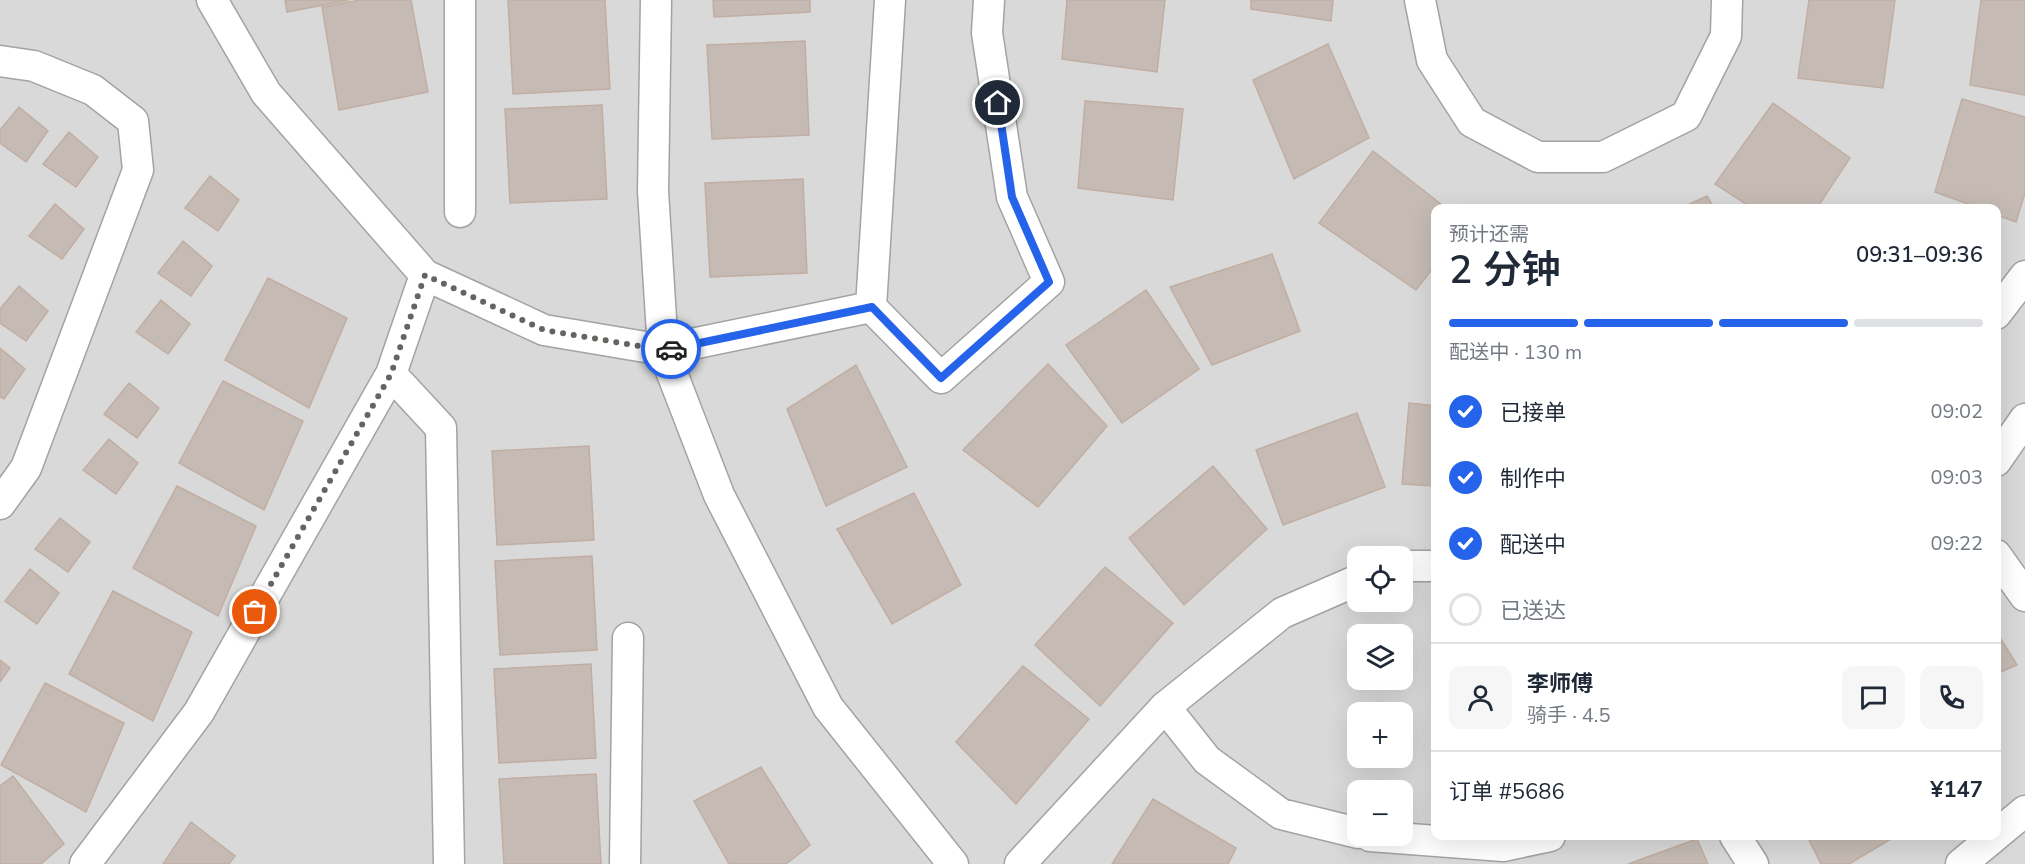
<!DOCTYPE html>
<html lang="zh">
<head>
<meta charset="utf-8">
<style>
  body { margin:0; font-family:"Nunito Sans","Noto Sans SC",sans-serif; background:#f6f6f7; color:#1f2937; height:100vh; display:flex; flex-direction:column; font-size:22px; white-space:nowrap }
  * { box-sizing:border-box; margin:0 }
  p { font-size:20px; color:#747a83 }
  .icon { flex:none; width:33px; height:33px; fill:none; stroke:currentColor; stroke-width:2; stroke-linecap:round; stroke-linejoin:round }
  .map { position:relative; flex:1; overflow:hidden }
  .side { position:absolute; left:1431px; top:204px; width:570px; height:636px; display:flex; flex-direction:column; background:#fff; border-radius:12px; box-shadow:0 6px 24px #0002 }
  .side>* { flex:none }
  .fabs { position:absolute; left:1347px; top:546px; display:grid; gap:12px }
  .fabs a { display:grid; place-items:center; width:66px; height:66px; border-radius:12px; background:#fff; box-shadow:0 6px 24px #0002; font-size:30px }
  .pin { position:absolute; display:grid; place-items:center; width:51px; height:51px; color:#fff; margin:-26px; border:3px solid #fff; border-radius:50%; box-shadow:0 2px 6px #0007 }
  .courier { position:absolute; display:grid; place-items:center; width:60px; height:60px; margin:-30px; border:4px solid #2563eb; border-radius:50%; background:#fff; color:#222; box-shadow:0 2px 8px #0007 }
  .headline em { font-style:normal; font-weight:600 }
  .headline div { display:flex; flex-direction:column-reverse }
  .headline { display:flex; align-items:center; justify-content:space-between; height:102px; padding:0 18px }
  h1 { font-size:39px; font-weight:600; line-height:45px }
  .bar { display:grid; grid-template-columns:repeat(4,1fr); gap:9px 6px; align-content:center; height:72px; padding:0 18px }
  .bar i { height:8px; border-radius:4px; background:#e0e1e3 }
  .bar .on { background:#2563eb }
  .bar p { grid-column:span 4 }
  .line { display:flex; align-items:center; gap:15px; padding:0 18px; border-top:2px solid #e0e1e3 }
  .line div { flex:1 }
  .round { display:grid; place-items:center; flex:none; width:63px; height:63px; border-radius:12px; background:#f6f6f7 }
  ol { padding:0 18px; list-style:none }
  li { display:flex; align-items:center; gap:18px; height:66px }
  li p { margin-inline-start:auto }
  li .icon { padding:6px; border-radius:50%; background:#2563eb; color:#fff; stroke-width:4 }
  li:last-child { color:#747a83 }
  li i { width:33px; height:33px; border:3px solid #e0e1e3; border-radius:50% }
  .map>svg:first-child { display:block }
  .residential { fill:#dad9d9; fill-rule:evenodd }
  .building { fill:#c5bbb4; stroke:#c0aea3; stroke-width:1.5 }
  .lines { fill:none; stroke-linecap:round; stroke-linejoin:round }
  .minor-casing { stroke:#a3a3a3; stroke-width:33 }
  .minor { stroke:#fff; stroke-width:30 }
  .done { stroke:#666461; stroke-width:6; stroke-dasharray:0 10.8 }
  .route { stroke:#2563eb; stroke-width:8 }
</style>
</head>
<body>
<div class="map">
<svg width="2025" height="864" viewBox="0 0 2025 864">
  <rect width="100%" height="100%" fill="#eee9e1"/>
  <path class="residential" d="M0,0h2025v864h-2025zM1436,208h560v628h-560zM1358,556h44v46h-44zM1358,634h44v46h-44zM1358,712h44v46h-44zM1358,790h44v46h-44z"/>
  <path class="building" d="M285,0h64l-62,12z
    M360,0h51l17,92 -89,18 -17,-103z
    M508,0h97l5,89 -97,5z
    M713,0h97v12l-96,5z
    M1067,0h98l-8,72 -95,-13z
    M1251,0h82l-2,21 -80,-12z
    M1809,0h86l-12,88 -85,-10z
    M1981,0h44v95l-55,-10z
    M805,41l4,94 -97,4 -5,-94z
    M1328,44l41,94 -75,41 -41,-99z
    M1962,99l63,18v76l-9,29 -20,-7v-7h-17l-44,-16z
    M1085,101l98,8 -10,91 -95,-12z
    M1773,103l77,55 -33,50h-65l-37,-24z
    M602,105l5,94 -97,4 -5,-94z
    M19,107l29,24 -22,31 -26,-19v-13z
    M69,132l29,25 -22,30 -33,-23z
    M1373,151l73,57h-10v56l-20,26 -97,-67z
    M210,176l29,24 -21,31 -33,-23z
    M803,179l4,94 -97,4 -5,-94z
    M1707,196l7,12h-33z
    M55,204l29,25 -22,30 -33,-23z
    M183,241l29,25 -21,30 -33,-23z
    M1272,254l28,77 -88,34 -42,-78z
    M268,278l79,40 -38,90 -84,-48z
    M19,286l29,25 -22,30 -26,-18v-14z
    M1146,290l53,79 -77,54 -56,-78z
    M161,300l29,24 -22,30 -32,-22z
    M0,348l25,21 -21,30 -4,-2z
    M1048,364l59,62 -69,81 -75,-57z
    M856,365l51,102 -81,39 -39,-97z
    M223,381l80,40 -39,89 -85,-47z
    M129,383l30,25 -22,30 -33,-24z
    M1409,403l27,3v80l-34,-2z
    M1357,413l28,74 -102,38 -27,-75z
    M109,439l29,24 -22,31 -33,-24z
    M589,446l5,94 -97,5 -5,-94z
    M1213,466l54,63 -83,76 -55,-67z
    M177,486l79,40 -38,90 -85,-48z
    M914,493l47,92 -69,39 -55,-95z
    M60,518l30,24 -22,30 -33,-23z
    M592,556l5,94 -97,5 -5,-94z
    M1105,567l68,56 -73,83 -65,-61z
    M30,569l29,24 -22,31 -32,-23z
    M113,591l79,41 -39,89 -84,-47z
    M1996,631l21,34 -21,9z
    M0,660l10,8 -10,14z
    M591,664l5,94 -97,5 -5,-94z
    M1023,666l66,53 -73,85 -60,-62z
    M45,683l79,40 -38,89 -85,-47z
    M761,767l49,78 -24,19h-57l-35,-63z
    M596,774l5,90h-97l-5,-85z
    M13,776l51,68 -23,20h-41v-78z
    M1153,799l83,49 -8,16h-116z
    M191,822l44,34 -6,8h-66z
    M1807,836h89l-47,28h-28z
    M1697,839l11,25h-80z"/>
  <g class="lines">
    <g class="minor-casing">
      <path id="minor" d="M212,0l54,93 159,182 119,55 119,20 208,-43
        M656,0l-3,191 10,159 56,145 109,212 125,157
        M890,0l-19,307 70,71 108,-96 -37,-85 -25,-164 2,-33
        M1420,0l12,60 40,62 66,35h65l83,-41 40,-80 1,-36
        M0,61l34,5 59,24 40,31 5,49 -112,298 -26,36
        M460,212v-212
        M1996,314l29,-38
        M391,374l50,54 8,436
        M1996,461l29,-42
        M1996,555l29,41
        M1402,566h34
        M1165,707l42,53 74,54 77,19
        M1996,835l29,-24
        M1370,836l133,10 47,-10
        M1735,836l18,28
        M85,864l114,-152 192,-338 34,-99
        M625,864l3,-226
        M1020,864l145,-157 117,-94 76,-33
        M1961,864l34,-28"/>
    </g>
    <use href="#minor" class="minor"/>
  </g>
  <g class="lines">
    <path class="done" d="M255,612l136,-238 34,-99 119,55 119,20 8,-1"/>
    <path class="route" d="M671,349l201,-42 69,71 108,-96 -37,-85 -14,-94"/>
  </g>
</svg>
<div class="fabs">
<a><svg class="icon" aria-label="locate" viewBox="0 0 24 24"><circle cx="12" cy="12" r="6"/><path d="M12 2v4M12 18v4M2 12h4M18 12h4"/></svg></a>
<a><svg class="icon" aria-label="layers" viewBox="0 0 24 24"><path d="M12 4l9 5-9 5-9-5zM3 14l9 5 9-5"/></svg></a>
<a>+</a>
<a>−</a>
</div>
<div class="pin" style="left:255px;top:612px;background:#ea580c"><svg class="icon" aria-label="bag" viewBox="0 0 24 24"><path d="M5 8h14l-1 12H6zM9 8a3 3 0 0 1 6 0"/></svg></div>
<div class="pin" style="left:998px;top:103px;background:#1f2937"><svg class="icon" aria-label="home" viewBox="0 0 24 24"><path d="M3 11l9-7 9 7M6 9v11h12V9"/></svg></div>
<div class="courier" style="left:671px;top:349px"><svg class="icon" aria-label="car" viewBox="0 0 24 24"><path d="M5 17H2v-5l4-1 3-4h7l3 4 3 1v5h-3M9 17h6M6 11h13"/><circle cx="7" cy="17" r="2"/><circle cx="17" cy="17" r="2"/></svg></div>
<section class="side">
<div class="headline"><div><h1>2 分钟</h1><p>预计还需</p></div><em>09:31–09:36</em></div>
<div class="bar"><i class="on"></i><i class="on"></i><i class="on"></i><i></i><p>配送中 · 130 m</p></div>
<ol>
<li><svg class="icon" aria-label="check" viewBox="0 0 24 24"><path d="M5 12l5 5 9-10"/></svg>已接单<p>09:02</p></li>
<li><svg class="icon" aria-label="check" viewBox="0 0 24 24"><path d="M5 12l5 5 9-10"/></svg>制作中<p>09:03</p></li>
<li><svg class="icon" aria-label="check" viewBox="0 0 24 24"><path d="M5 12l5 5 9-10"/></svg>配送中<p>09:22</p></li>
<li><i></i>已送达</li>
</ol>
<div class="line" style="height:108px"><a class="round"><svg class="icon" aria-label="person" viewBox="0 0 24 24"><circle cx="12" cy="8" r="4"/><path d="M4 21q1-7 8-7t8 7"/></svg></a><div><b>李师傅</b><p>骑手 · 4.5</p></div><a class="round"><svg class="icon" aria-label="chat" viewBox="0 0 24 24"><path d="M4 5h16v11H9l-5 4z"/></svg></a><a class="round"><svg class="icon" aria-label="phone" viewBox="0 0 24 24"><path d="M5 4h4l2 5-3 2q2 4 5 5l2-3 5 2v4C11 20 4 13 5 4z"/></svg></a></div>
<div class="line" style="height:78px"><div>订单 #5686</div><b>¥147</b></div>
</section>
</div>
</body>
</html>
